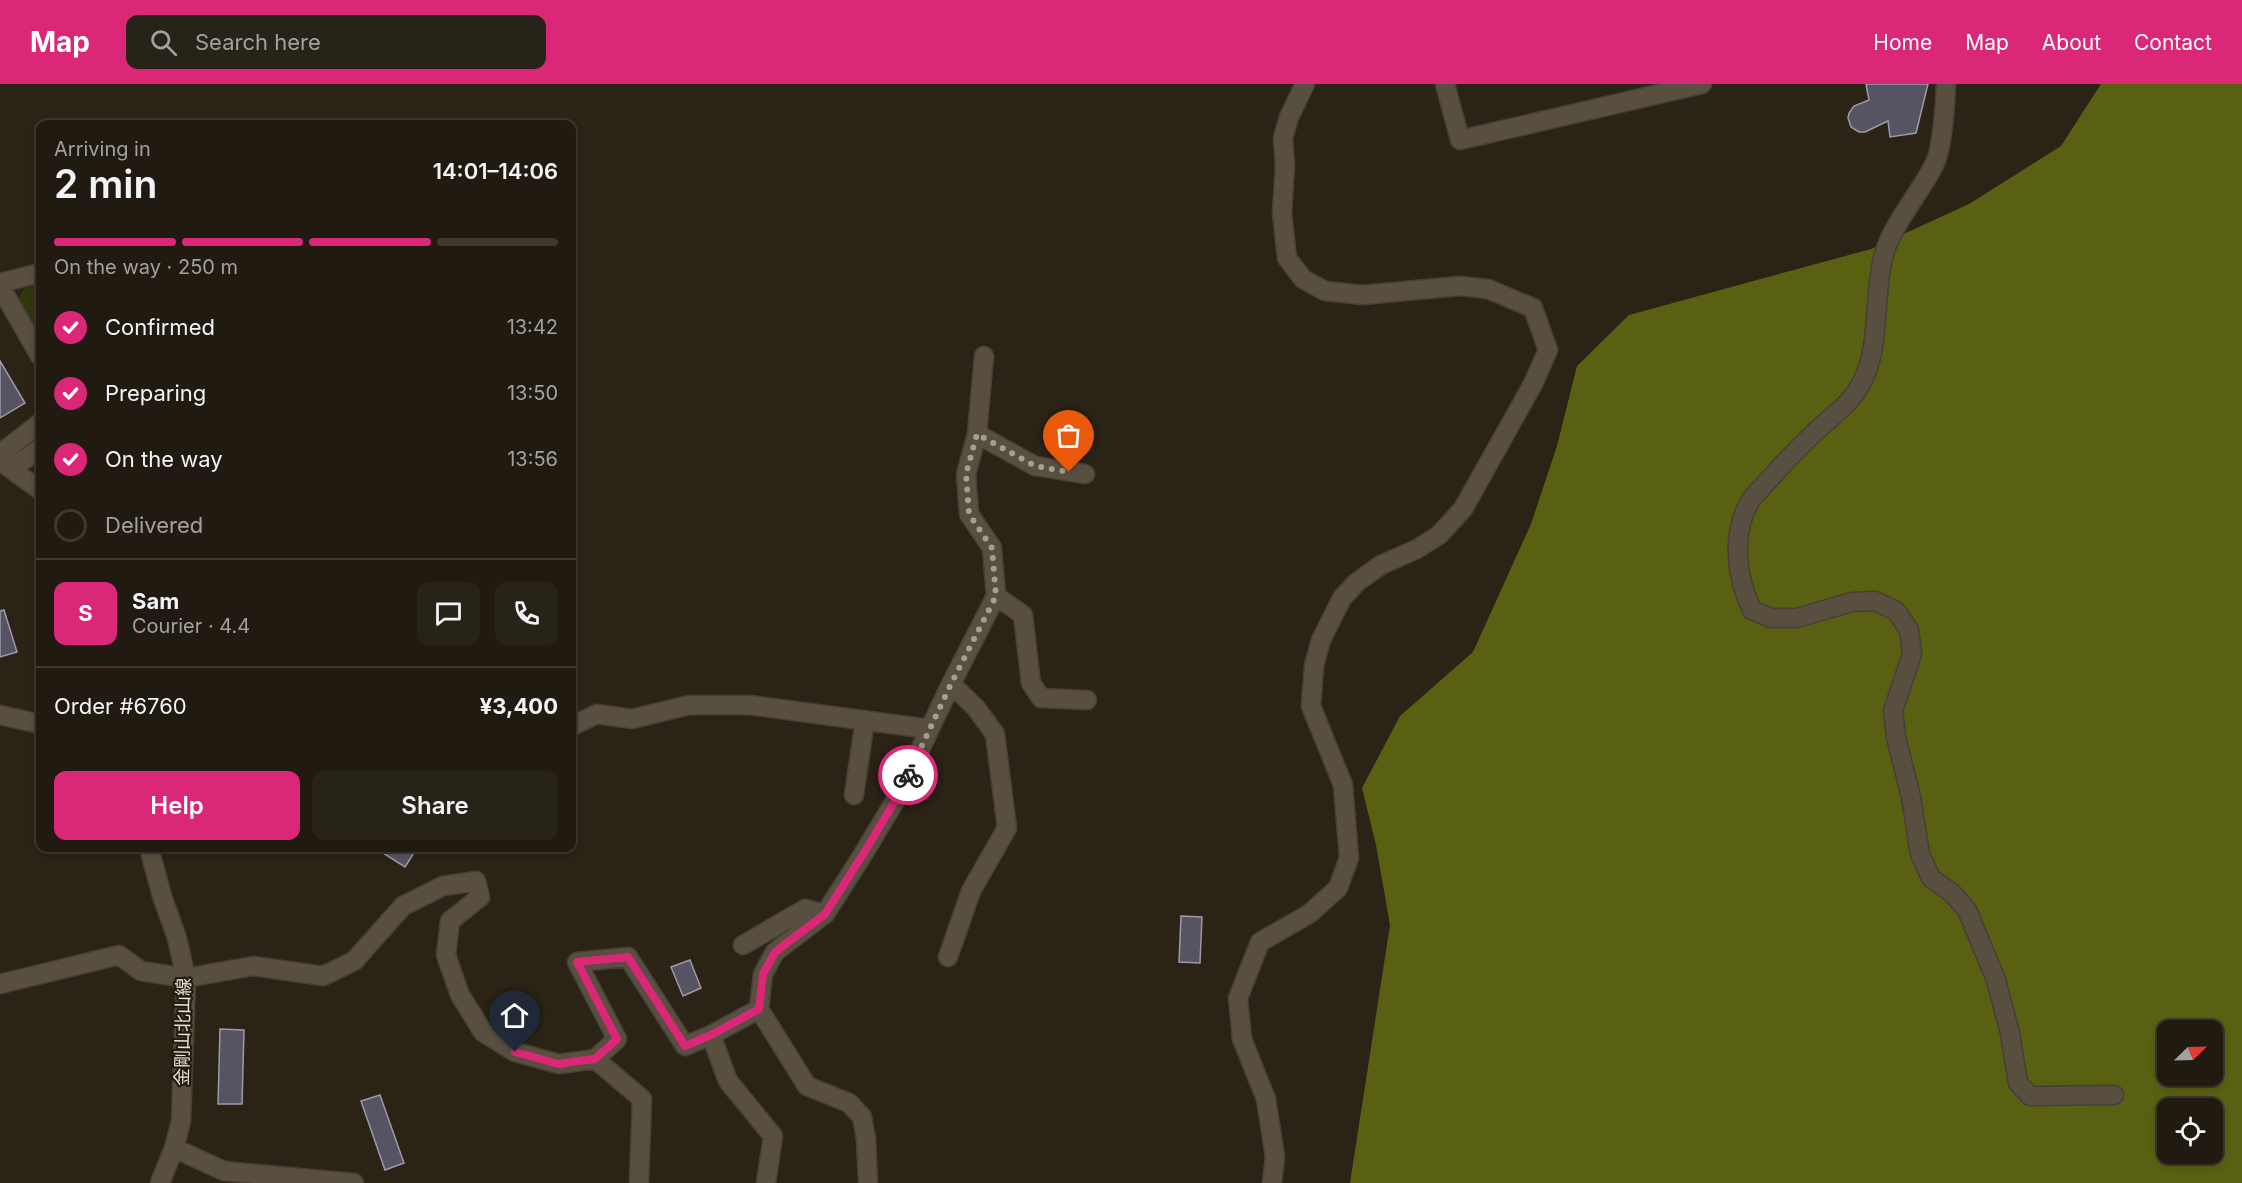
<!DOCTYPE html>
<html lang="en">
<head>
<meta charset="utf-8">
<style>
  body { margin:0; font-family:Inter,"Noto Sans JP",sans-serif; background:#282319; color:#f1f3f6; height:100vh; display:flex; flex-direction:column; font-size:22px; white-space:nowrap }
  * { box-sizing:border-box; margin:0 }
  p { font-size:20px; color:#a2a19f }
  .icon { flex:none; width:33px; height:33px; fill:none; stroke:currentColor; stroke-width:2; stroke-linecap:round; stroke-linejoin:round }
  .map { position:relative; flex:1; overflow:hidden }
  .sheet { position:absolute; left:36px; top:36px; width:540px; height:732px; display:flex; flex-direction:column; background:#201a10; border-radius:12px; box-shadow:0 3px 9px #0003,0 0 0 2px #3d3830 }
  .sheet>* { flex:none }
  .needle { width:39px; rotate:67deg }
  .tools { position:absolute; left:2157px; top:936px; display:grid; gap:12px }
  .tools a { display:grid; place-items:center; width:66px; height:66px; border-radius:12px; background:#201a10; box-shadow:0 3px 9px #0003,0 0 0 2px #3d3830; font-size:30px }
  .pin { position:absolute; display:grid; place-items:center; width:51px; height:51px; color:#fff; margin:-62px -26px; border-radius:50% 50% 50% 0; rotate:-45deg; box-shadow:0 0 6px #0007 }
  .pin .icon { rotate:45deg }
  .courier { position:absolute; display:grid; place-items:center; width:60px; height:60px; margin:-30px; border:4px solid #db2777; border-radius:50%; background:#fff; color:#222; box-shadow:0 2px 8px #0007 }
  .headline em { font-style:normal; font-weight:600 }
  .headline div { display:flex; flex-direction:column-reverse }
  .headline { display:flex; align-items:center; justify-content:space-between; height:102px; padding:0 18px }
  h1 { font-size:39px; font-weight:600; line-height:45px }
  .bar { display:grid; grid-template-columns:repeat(4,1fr); gap:9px 6px; align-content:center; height:72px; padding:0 18px }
  .bar i { height:8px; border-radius:4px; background:#3d3830 }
  .bar .current { background:#db2777 }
  .bar p { grid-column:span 4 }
  .line { display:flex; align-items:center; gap:15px; padding:0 18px; border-top:2px solid #3d3830 }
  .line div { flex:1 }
  .round { display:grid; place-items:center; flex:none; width:63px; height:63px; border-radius:12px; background:#282319 }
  ol { padding:0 18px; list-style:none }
  li { display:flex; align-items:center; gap:18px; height:66px }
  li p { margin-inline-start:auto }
  li .icon { padding:6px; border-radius:50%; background:#db2777; color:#fff; stroke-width:4 }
  li:last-child { color:#a2a19f }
  li i { width:33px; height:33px; border:3px solid #3d3830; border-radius:50% }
  .cta { display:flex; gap:12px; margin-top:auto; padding:12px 18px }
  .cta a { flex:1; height:69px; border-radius:12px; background:#db2777; color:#fff; font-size:24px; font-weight:600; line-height:69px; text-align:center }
  .cta a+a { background:#282319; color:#f1f3f6 }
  header { display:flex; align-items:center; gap:36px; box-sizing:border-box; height:84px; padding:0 30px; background:#db2777; color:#fff }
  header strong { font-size:28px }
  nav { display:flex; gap:33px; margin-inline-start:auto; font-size:21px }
  .search { width:420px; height:54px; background:#282319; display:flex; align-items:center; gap:15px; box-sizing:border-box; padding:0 21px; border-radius:12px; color:#a2a19f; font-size:22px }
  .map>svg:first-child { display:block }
  .green { fill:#33370c }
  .forest { fill:#5a6011; fill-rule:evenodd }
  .building { fill:#565362; stroke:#9d99ab; stroke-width:1.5 }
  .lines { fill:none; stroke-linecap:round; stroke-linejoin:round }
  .minor-casing { stroke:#463f36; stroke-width:21 }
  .minor { stroke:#584f41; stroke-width:18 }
  .done { stroke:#a49f95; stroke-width:6; stroke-dasharray:0 10.8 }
  .route { stroke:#db2777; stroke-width:8 }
  .labels { text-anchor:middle; stroke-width:4.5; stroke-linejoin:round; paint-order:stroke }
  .street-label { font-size:18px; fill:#e6e2d9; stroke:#211a0d }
</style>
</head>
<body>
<header>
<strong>Map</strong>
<div class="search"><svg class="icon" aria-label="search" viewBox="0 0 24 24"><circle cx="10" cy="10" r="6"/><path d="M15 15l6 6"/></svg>Search here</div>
<nav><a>Home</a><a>Map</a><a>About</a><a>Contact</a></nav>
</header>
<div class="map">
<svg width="2242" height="1099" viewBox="0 0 2242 1099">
  <rect width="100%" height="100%" fill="#2a2316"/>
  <path class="green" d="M40,200v57l-23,-39 7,-13z"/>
  <path class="forest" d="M2101,0h141v1099h-892l40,-258 -14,-80 -14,-57 38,-72 73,-64 58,-128 26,-78 20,-80 52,-51 242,-66 98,-45 92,-58zM2168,946h44v46h-44zM2168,1024h44v46h-44z"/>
  <path class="building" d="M1866,0h62l-12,49 -26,4 -2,-16 -23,11h-6l-8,-5 -3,-9 1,-5 5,-7 15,-6z
    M0,277l25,42 -25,15z
    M4,526l13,42 -17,5v-46z
    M375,764h42l-12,19z
    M1181,832l21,1 -2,46 -21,-1z
    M690,876l11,28 -18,8 -12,-29z
    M220,945l24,1 -2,74h-24z
    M380,1011l24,68 -19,7 -24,-69z"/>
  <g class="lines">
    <g class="minor-casing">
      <path id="minor" d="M1445,0l15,56 242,-56
        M1946,0c-1,20 -3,64 -12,81 -14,28 -37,53 -48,83 -14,41 -4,97 -24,134 -11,22 -29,33 -46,49 -18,17 -35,35 -51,53 -4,5 -11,11 -15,17 -19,34 -14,75 2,109l19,8h26l55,-16 23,-1 21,10 13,19 3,24 -19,57 3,26 15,60 9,57 11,24 21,15 15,17 29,70 14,53 8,50 12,13 84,-1
        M0,199l40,-10
        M0,202l40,70
        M977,350l58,32 50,8
        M0,370l40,-31
        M0,374l24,2 16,-12
        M0,377l40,29
        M996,512l27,19 8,68 10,15 46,2
        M0,631l40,9
        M572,642l25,-12 35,5 57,-14h61l179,24
        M854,711l11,-75
        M149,764l13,48 15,42 9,40 -5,143 -7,27 -14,35
        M743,861l62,-36 20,5
        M948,873l23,-66 36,-63 -12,-94 -19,-26 -25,-24
        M0,900l119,-29 22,16 45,7 67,-12 70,10 31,-15 49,-55 40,-20 33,-5 4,16 -30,24 -4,34 14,40 23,37 32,20 44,12 36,-5 22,-20 -40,-77 51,-5 57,89 26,-11 48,-26
        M711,951l17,46 45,55 -7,47
        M595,975l47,40 -3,84
        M174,1064l50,23 130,12
        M868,1099l-2,-44 -4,-22 -13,-14 -42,-17 -48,-77 4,-35 12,-22 50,-38 37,-58 36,-60 53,-112 45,-88 -4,-48 -23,-34 -3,-40 11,-40 7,-78
        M1272,1099l3,-26 -9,-58 -24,-60 -4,-41 22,-56 49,-28 29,-26 11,-30 -6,-73 -32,-79 3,-40 7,-26 21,-42 15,-16 24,-17 36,-16 22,-14 24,-26 70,-125 15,-34 -15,-42 -45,-19 -29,-3 -96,9 -38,-4 -22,-12 -16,-21 -5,-45 3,-47 -2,-28 6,-21 16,-33"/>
    </g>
    <use href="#minor" class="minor"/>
  </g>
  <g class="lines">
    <path class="done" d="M908,691l43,-91 45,-88 -4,-48 -23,-34 -3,-40 11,-40 58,32 34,6"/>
    <path class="route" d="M515,968l44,12 18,-3 18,-2 22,-20 -40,-77 51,-5 57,89 26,-11 48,-26 4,-35 12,-22 50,-38 37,-58 36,-60 10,-21"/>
  </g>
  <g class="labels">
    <g class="street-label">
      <text transform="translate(183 948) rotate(-89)" y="6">金剛山北山線</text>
    </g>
  </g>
</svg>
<div class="tools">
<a><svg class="needle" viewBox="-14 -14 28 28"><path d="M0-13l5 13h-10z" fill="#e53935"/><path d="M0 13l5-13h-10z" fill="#a2a19f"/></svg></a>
<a><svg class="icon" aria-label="locate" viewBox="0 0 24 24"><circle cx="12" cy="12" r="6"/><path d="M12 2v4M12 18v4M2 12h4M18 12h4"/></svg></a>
</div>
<div class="pin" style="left:1069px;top:388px;background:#ea580c"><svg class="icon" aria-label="bag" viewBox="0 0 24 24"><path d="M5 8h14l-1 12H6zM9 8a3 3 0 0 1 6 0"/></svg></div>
<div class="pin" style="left:515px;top:968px;background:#1f2937"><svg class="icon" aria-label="home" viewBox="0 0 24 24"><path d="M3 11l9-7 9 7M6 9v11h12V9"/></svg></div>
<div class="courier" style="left:908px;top:691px"><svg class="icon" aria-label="bike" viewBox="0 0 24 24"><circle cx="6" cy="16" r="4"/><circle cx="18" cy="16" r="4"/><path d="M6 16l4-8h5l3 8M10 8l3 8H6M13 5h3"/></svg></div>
<section class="sheet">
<div class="headline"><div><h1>2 min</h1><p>Arriving in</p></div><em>14:01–14:06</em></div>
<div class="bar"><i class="current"></i><i class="current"></i><i class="current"></i><i></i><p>On the way · 250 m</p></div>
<ol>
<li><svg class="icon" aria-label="check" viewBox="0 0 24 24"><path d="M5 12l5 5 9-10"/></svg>Confirmed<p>13:42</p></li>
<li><svg class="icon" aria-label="check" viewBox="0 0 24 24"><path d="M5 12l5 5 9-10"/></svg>Preparing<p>13:50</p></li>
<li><svg class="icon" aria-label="check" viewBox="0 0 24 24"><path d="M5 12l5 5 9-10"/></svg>On the way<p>13:56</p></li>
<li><i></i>Delivered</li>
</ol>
<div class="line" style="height:108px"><b class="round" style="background:#db2777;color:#fff">S</b><div><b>Sam</b><p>Courier · 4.4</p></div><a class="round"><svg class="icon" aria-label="chat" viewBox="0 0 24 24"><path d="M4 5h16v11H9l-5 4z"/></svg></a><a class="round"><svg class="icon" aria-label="phone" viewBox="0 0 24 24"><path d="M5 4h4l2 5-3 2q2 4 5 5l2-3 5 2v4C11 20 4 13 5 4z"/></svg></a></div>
<div class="line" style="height:78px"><div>Order #6760</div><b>¥3,400</b></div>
<div class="cta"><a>Help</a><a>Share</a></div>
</section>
</div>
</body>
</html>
